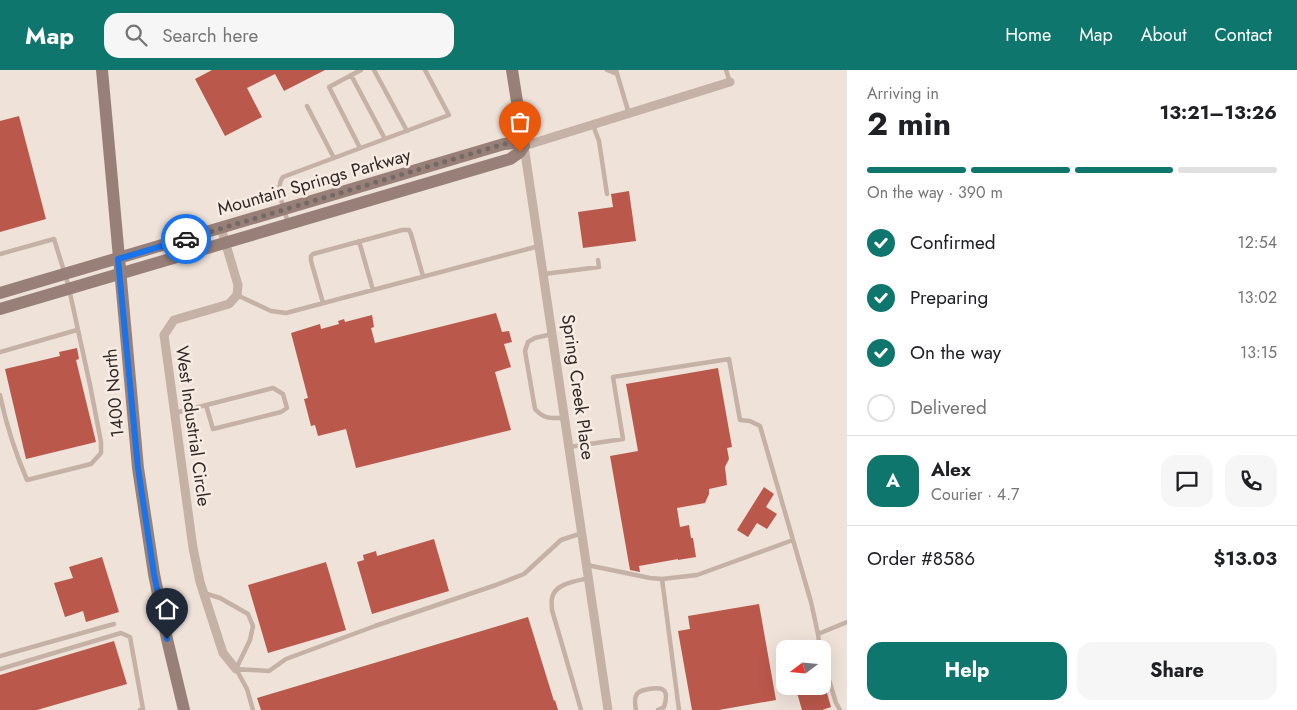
<!DOCTYPE html>
<html lang="en">
<head>
<meta charset="utf-8">
<style>
  body { margin:0; font-family:Jost,sans-serif; background:#f6f6f6; color:#202124; height:100vh; display:flex; flex-direction:column; font-size:19px; white-space:nowrap }
  * { box-sizing:border-box; margin:0 }
  p { font-size:16px; color:#757577 }
  .icon { flex:none; width:28px; height:28px; fill:none; stroke:currentColor; stroke-width:2; stroke-linecap:round; stroke-linejoin:round }
  .map { position:relative; flex:1; overflow:hidden }
  .side { display:flex; flex-direction:column; background:#fff; width:450px }
  .side>* { flex:none }
  .needle { width:32px; rotate:254deg }
  .fabs { position:absolute; left:776px; top:570px; display:grid; gap:10px }
  .fabs a { display:grid; place-items:center; width:55px; height:55px; border-radius:10px; background:#fff; box-shadow:0 5px 20px #0002; font-size:25px }
  .pin { position:absolute; display:grid; place-items:center; width:42px; height:42px; color:#fff; margin:-51px -21px; border-radius:50% 50% 50% 0; rotate:-45deg; box-shadow:0 0 5px #0007 }
  .pin .icon { rotate:45deg }
  .courier { position:absolute; display:grid; place-items:center; width:50px; height:50px; margin:-25px; border:4px solid #1a73e8; border-radius:50%; background:#fff; color:#222; box-shadow:0 1px 6px #0007 }
  .head em { font-style:normal; font-weight:700 }
  .head div { display:flex; flex-direction:column-reverse }
  .head { display:flex; align-items:center; justify-content:space-between; height:85px; padding:0 20px }
  h1 { font-size:32px; font-weight:700; line-height:38px }
  .bar { display:grid; grid-template-columns:repeat(4,1fr); gap:8px 5px; align-content:center; height:60px; padding:0 20px }
  .bar i { height:6px; border-radius:4px; background:#e0e0e0 }
  .bar .active { background:#0f766e }
  .bar p { grid-column:span 4 }
  .line { display:flex; align-items:center; gap:12px; padding:0 20px; border-top:1px solid #e0e0e0 }
  .line div { flex:1 }
  .round { display:grid; place-items:center; flex:none; width:52px; height:52px; border-radius:15px; background:#f6f6f6 }
  ol { padding:0 20px; list-style:none }
  li { display:flex; align-items:center; gap:15px; height:55px }
  li p { margin-inline-start:auto }
  li .icon { padding:5px; border-radius:50%; background:#0f766e; color:#fff; stroke-width:4 }
  li:last-child { color:#757577 }
  li i { width:28px; height:28px; border:2px solid #e0e0e0; border-radius:50% }
  .cta { display:flex; gap:10px; margin-top:auto; padding:10px 20px }
  .cta a { flex:1; height:58px; border-radius:15px; background:#0f766e; color:#fff; font-size:20px; font-weight:700; line-height:58px; text-align:center }
  .cta a+a { background:#f6f6f6; color:#202124 }
  header { display:flex; align-items:center; gap:30px; box-sizing:border-box; height:70px; padding:0 25px; background:#0f766e; color:#fff }
  header strong { font-size:24px }
  nav { display:flex; gap:28px; margin-inline-start:auto; font-size:18px }
  .search { width:350px; height:45px; background:#f6f6f6; display:flex; align-items:center; gap:12px; box-sizing:border-box; padding:0 18px; border-radius:15px; color:#757577; font-size:19px }
  main { display:flex; flex:1; min-height:0 }
  .map>svg:first-child { display:block }
  .building { fill:#ba584b }
  .lines { fill:none; stroke-linecap:round; stroke-linejoin:round }
  .lane { stroke:#c5b1a6; stroke-width:4.5 }
  .street { stroke:#c5b1a6; stroke-width:9 }
  .secondary { stroke:#988078; stroke-width:12 }
  .done { stroke:#746965; stroke-width:5; stroke-dasharray:0 9 }
  .route { stroke:#1a73e8; stroke-width:6 }
  .labels { text-anchor:middle; stroke-width:5; stroke-linejoin:round; paint-order:stroke }
  .street-label { font-size:18px; fill:#322826; stroke:#f7ece4 }
</style>
</head>
<body>
<header>
<strong>Map</strong>
<div class="search"><svg class="icon" aria-label="search" viewBox="0 0 24 24"><circle cx="10" cy="10" r="6"/><path d="M15 15l6 6"/></svg>Search here</div>
<nav><a>Home</a><a>Map</a><a>About</a><a>Contact</a></nav>
</header>
<main>
<div class="map">
<svg width="847" height="640" viewBox="0 0 847 640">
  <rect width="100%" height="100%" fill="#eee2d9"/>
  <path class="building" d="M212,0h113l-41,21 -9,-17 -28,14 15,29 -37,19 -30,-57z
    M19,46l27,103 -46,13v-111z
    M629,121l7,50 -53,7 -5,-36 35,-5 -2,-13z
    M496,243l6,19 7,-1 3,11 -8,2 7,23 -16,5 16,58 -155,38 -10,-39 -28,7 -3,-11 -4,1 -7,-27 4,-1 -17,-65 29,-9 1,5 18,-5 -1,-3 6,-2 1,3 27,-7 2,12 -3,1 4,15z
    M77,278l2,11 -3,1 20,82 -70,17 -21,-90 55,-13 -1,-4z
    M718,298l14,79 -5,1 2,11 -4,8 2,18 -18,4v5l-4,9 -28,5 3,19 9,-2 2,13h2l3,19 -18,3v-1l-39,7 1,6 -10,-2 -20,-114 28,-5 -12,-67z
    M764,417l10,7 -8,13 11,7 -10,15 -10,-6 -9,14 -11,-7z
    M434,469l15,52 -77,23 -15,-52 7,-2 -1,-5 13,-4 1,5z
    M102,487l17,55 -33,10 -3,-11 -18,6 -11,-34 19,-5 -4,-11z
    M326,492l20,68 -78,23 -20,-68z
    M759,534l17,96 -57,10h-27l-14,-79 12,-2 -2,-13z
    M528,547l26,84 1,-1 3,10h-297l-4,-12z
    M114,571l13,43 -90,26h-37v-35z
    M795,616h30l6,21 -9,3h-20z"/>
  <g class="lines">
    <path class="lane" d="M374,0l33,61
      M607,0l10,4
      M616,0l13,44
      M726,0l4,12
      M351,5l34,64
      M307,36l27,52
      M593,55l6,16 8,53
      M360,78l-31,-61 32,-17
      M288,153c-3,-13 -14,-35 -5,-46l166,-62 -24,-45
      M359,171l14,49
      M0,184l54,-15 14,45 22,101 11,57v11l-10,11 -64,16c-12,-28 -21,-56 -27,-85
      M544,204l55,-7 -1,-7
      M237,225l34,16 15,2 253,-67
      M323,233l-12,-42v-5l2,-2 89,-24h7l2,4 12,42
      M552,264l-17,4 -7,4 -3,9 10,58c10,11 16,9 30,9
      M0,282l77,-22
      M175,343l98,-25 10,6 4,14 -6,4 -68,17 -7,-24
      M569,377l54,-8 -10,-62 116,-18 11,61 10,1 10,5 51,176 7,32 2,15
      M587,495l63,13 12,1 35,-4 96,-35
      M662,509l17,131
      M204,523l16,5 28,16 5,12 -3,14 -14,29
      M818,564l29,-12
      M0,586l114,-32
      M822,587l14,46 4,7
      M0,599l121,-36 9,4 13,72 -3,1
      M236,599l33,2 17,-12 89,-33 121,-41 28,-11 37,-34 21,-7
      M236,599l11,20 6,21
      M581,640l-29,-100c0,-3 -1,-9 0,-12 3,-15 25,-17 37,-20
      M636,640c-1,-5 -2,-12 1,-16 3,-4 7,-4 12,-5 16,-3 20,2 15,18l-6,3"/>
    <path class="street" d="M221,158l17,57 -1,10 -8,9 -55,16 -10,15 29,213 7,34 23,71 13,16
      M608,640l-84,-564 206,-64"/>
    <path class="secondary" d="M102,0l36,398 16,106 13,65 17,71
      M512,0l12,76
      M0,223l504,-149 10,-1 10,3
      M0,239l510,-150 10,-7 4,-6"/>
  </g>
  <g class="lines">
    <path class="done" d="M186,169l318,-95 10,-1 10,3 -4,6"/>
    <path class="route" d="M167,569l-13,-65 -16,-106 -20,-209 68,-20"/>
  </g>
  <g class="labels">
    <g class="street-label">
      <text transform="translate(314 112) rotate(-16)" y="6">Mountain Springs Parkway</text>
      <text transform="translate(578 317) rotate(82)" y="6">Spring Creek Place</text>
      <text transform="translate(114 323) rotate(-95)" y="6">1400 North</text>
      <text transform="translate(193 356) rotate(82)" y="6">West Industrial Circle</text>
    </g>
  </g>
</svg>
<div class="fabs">
<a><svg class="needle" viewBox="-14 -14 28 28"><path d="M0-13l5 13h-10z" fill="#e53935"/><path d="M0 13l5-13h-10z" fill="#757577"/></svg></a>
</div>
<div class="pin" style="left:520px;top:82px;background:#ea580c"><svg class="icon" aria-label="bag" viewBox="0 0 24 24"><path d="M5 8h14l-1 12H6zM9 8a3 3 0 0 1 6 0"/></svg></div>
<div class="pin" style="left:167px;top:569px;background:#1f2937"><svg class="icon" aria-label="home" viewBox="0 0 24 24"><path d="M3 11l9-7 9 7M6 9v11h12V9"/></svg></div>
<div class="courier" style="left:186px;top:169px"><svg class="icon" aria-label="car" viewBox="0 0 24 24"><path d="M5 17H2v-5l4-1 3-4h7l3 4 3 1v5h-3M9 17h6M6 11h13"/><circle cx="7" cy="17" r="2"/><circle cx="17" cy="17" r="2"/></svg></div>
</div>
<section class="side">
<div class="head"><div><h1>2 min</h1><p>Arriving in</p></div><em>13:21–13:26</em></div>
<div class="bar"><i class="active"></i><i class="active"></i><i class="active"></i><i></i><p>On the way · 390 m</p></div>
<ol>
<li><svg class="icon" aria-label="check" viewBox="0 0 24 24"><path d="M5 12l5 5 9-10"/></svg>Confirmed<p>12:54</p></li>
<li><svg class="icon" aria-label="check" viewBox="0 0 24 24"><path d="M5 12l5 5 9-10"/></svg>Preparing<p>13:02</p></li>
<li><svg class="icon" aria-label="check" viewBox="0 0 24 24"><path d="M5 12l5 5 9-10"/></svg>On the way<p>13:15</p></li>
<li><i></i>Delivered</li>
</ol>
<div class="line" style="height:90px"><b class="round" style="background:#0f766e;color:#fff">A</b><div><b>Alex</b><p>Courier · 4.7</p></div><a class="round"><svg class="icon" aria-label="chat" viewBox="0 0 24 24"><path d="M4 5h16v11H9l-5 4z"/></svg></a><a class="round"><svg class="icon" aria-label="phone" viewBox="0 0 24 24"><path d="M5 4h4l2 5-3 2q2 4 5 5l2-3 5 2v4C11 20 4 13 5 4z"/></svg></a></div>
<div class="line" style="height:65px"><div>Order #8586</div><b>$13.03</b></div>
<div class="cta"><a>Help</a><a>Share</a></div>
</section>
</main>
</body>
</html>
